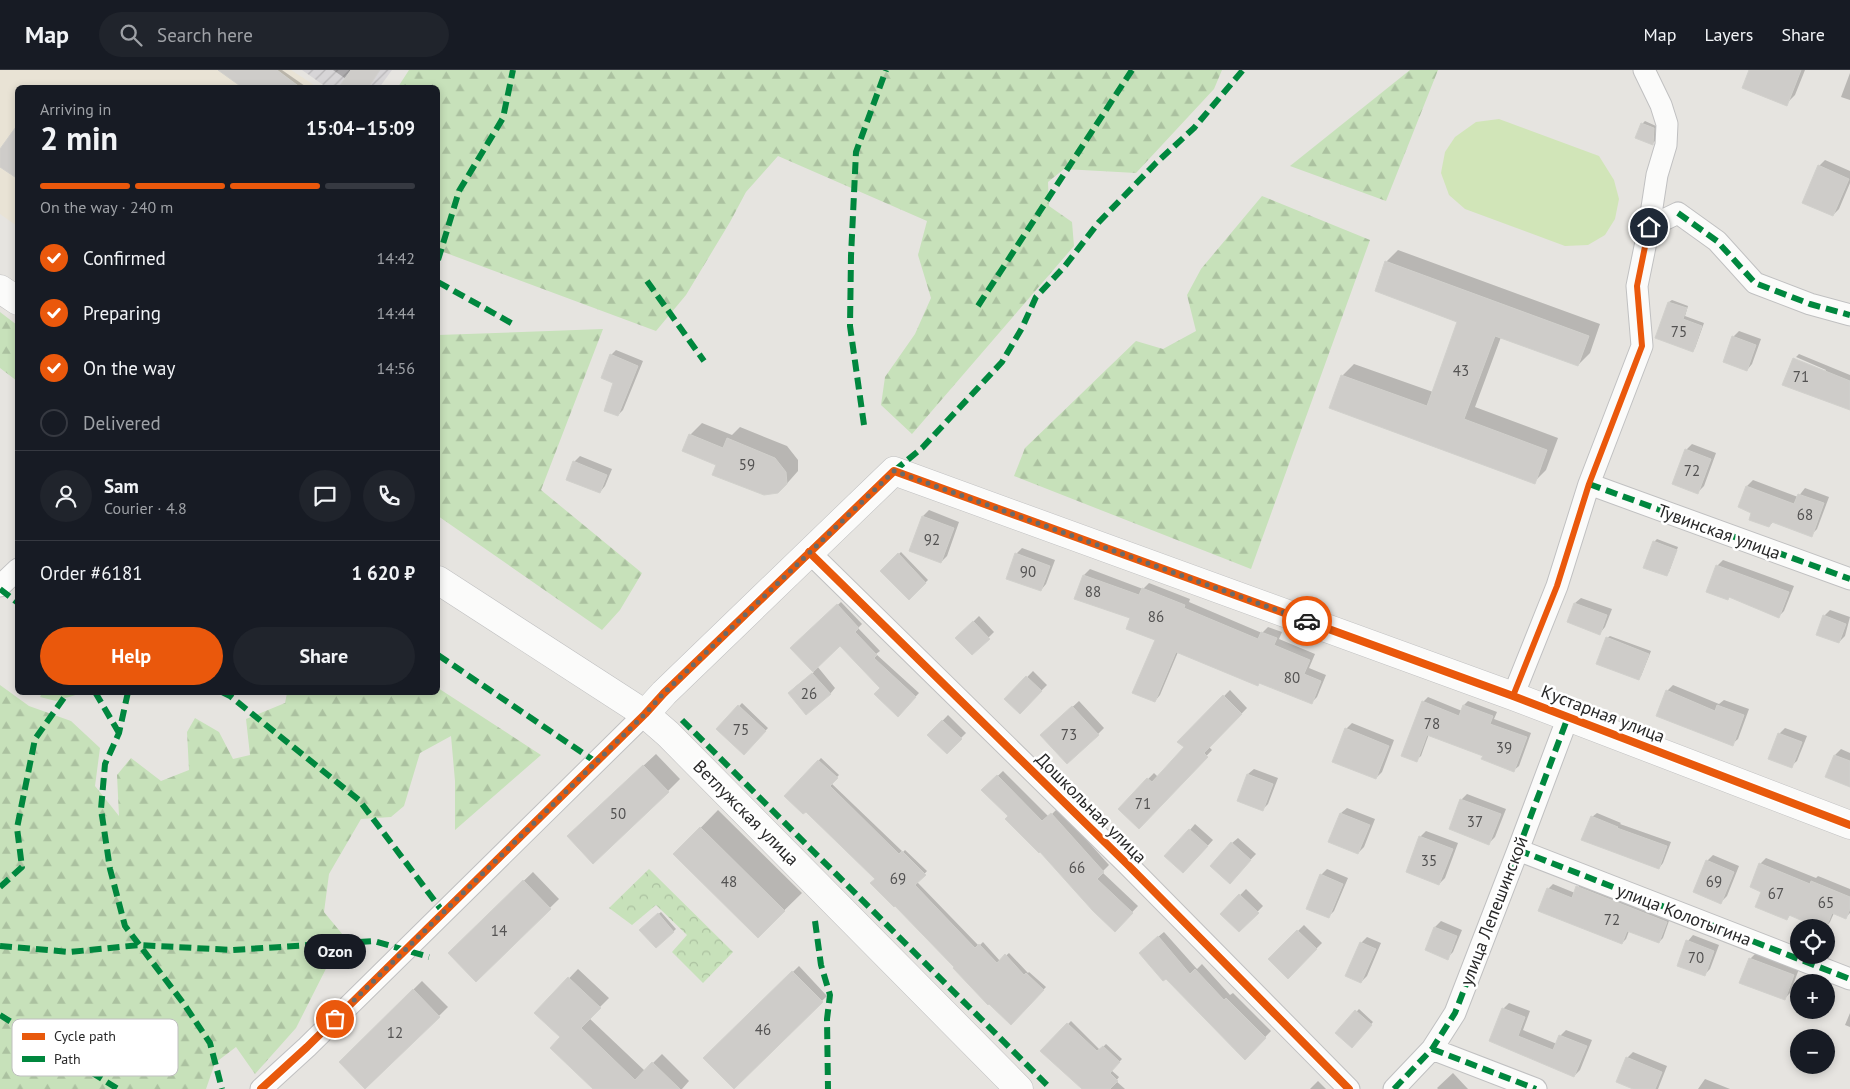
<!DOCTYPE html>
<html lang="en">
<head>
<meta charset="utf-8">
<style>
  body { margin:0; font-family:"PT Sans",sans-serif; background:#20242c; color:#f1f3f6; height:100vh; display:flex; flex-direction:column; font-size:19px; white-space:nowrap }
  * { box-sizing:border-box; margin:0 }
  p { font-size:16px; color:#9ea1a6 }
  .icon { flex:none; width:28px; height:28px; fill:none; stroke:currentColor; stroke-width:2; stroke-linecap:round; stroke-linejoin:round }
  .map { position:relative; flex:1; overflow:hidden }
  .side { position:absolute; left:15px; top:15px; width:425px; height:610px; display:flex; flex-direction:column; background:#171b24; border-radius:8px; box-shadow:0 2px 8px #0003 }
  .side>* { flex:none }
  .controls { position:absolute; left:1790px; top:849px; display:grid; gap:10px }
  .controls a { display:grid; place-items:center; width:45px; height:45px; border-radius:50%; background:#171b24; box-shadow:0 2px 8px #0003; font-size:25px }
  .pin { position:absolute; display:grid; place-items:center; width:42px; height:42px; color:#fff; margin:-21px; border:2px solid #fff; border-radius:50%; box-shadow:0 1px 5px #0007 }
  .courier { position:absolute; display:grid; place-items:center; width:50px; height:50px; margin:-25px; border:4px solid #ea580c; border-radius:50%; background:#fff; color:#222; box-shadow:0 1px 6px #0007 }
  .bubble { position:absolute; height:35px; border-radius:18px; background:#171b24; box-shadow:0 2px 8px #0003; font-size:16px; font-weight:700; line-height:35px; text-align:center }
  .summary em { font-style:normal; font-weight:700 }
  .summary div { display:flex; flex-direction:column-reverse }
  .summary { display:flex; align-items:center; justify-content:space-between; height:85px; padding:0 25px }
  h1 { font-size:32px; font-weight:700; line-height:38px }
  .bar { display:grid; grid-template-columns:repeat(4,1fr); gap:8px 5px; align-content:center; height:60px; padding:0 25px }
  .bar i { height:6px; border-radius:4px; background:#363941 }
  .bar .selected { background:#ea580c }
  .bar p { grid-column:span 4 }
  .line { display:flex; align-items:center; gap:12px; padding:0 25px; border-top:1px solid #363941 }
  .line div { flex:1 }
  .round { display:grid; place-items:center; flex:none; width:52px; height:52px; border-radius:26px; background:#20242c }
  ol { padding:0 25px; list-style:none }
  li { display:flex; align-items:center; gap:15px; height:55px }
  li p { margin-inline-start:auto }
  li .icon { padding:5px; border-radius:50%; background:#ea580c; color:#fff; stroke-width:4 }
  li:last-child { color:#9ea1a6 }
  li i { width:28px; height:28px; border:2px solid #363941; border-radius:50% }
  .action { display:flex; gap:10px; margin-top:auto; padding:10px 25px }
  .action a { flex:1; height:58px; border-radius:30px; background:#ea580c; color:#fff; font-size:20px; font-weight:700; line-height:58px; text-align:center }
  .action a+a { background:#20242c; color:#f1f3f6 }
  header { display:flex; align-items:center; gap:30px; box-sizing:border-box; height:70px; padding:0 25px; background:#171b24; border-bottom:1px solid #363941 }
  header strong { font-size:24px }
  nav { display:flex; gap:28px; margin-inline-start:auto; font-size:18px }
  .search { width:350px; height:45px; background:#20242c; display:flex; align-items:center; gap:12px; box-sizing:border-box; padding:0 18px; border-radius:28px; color:#9ea1a6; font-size:19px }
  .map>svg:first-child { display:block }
  .industrial { fill:url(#industrial-furrows) }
  .education { fill:#e9e3d5 }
  .forest { fill:url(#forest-firs) }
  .park { fill:url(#park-crowns) }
  .pitch { fill:#d1e5b8 }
  .shadow { fill:#0003 }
  .building { fill:#ceccc9; stroke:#d1d0cc }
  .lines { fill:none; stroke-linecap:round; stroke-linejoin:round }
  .street-casing { stroke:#c0c0c1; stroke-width:23 }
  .secondary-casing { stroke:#c0c0c1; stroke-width:29 }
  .street { stroke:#fbfbfa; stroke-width:21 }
  .secondary { stroke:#fbfbfa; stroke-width:28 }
  .quiet { stroke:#00873e; stroke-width:6; stroke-dasharray:12 6; stroke-linecap:butt }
  .cycleway-casing { stroke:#fff; stroke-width:11 }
  .cycleway { stroke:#e8590c; stroke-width:8 }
  .done { stroke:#6b6a69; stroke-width:5; stroke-dasharray:0 9 }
  .route { stroke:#ea580c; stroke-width:6 }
  .labels { text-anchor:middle; stroke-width:5; stroke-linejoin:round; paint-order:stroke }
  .number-label { font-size:15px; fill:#535252 }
  .street-label { font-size:18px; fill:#292929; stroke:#fff }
  .key { fill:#fff; stroke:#bfbfbf; stroke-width:1 }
  .key-label { font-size:14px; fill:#292929 }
</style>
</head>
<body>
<header>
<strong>Map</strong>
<div class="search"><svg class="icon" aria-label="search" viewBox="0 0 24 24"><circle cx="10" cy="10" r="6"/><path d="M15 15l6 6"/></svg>Search here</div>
<nav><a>Map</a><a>Layers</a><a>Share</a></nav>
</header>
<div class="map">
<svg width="1850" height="1019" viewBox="0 0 1850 1019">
  <defs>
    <pattern id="industrial-furrows" width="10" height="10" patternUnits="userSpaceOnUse" patternTransform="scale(1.25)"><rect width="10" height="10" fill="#d7d5d7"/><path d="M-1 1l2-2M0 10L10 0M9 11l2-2" fill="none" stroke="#b9b7b9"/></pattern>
    <pattern id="forest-firs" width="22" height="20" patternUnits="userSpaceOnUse" patternTransform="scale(1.25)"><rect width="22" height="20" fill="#c7e1ba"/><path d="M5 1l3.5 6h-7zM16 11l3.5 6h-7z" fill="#abc1a0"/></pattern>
    <pattern id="park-crowns" width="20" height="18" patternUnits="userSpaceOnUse" patternTransform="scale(1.25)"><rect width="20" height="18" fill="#c7e1ba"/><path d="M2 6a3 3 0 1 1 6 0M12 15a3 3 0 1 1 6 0" fill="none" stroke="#abc1a0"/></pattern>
  </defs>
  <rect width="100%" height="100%" fill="#e6e4e0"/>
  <path class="industrial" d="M302,0h90l-13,18 -53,-1z"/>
  <path class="education" d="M0,0h291l23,15 -1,3h-295l-1,138 -17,-12z"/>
  <path class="forest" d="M409,0h813l-8,19 -78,84 -72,-4 -16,13 1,24 23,16 2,24 -162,188 -31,-29 4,-28 30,-43 16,-36 -13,-43 9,-34 -149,-65 -32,36 -16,30 -44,73 -30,36 -218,-81v-162l-40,-1z
    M1410,0h28l-52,131 -96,-35z
    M1262,126l108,44 -119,329 -237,-93 11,-28 111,-107 27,8 33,-18 -9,-36 14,-26z
    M0,242l17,13v56l-17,-13z
    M603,259l-62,161 101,83 -22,37 -18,20 -164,-114v-181z
    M0,615l29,21 42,15 29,27 -5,38 24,30 -2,-41 14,-17 30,23 28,-11 -2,-38 8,-14 24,14 14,27 17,-4 -4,-36 39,-16 2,-10 151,-1v-4l103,67 -86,75v-49l-4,-45 -31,17 -16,53 -13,11 -30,2 -32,55 -5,38 19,23 -47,93 -41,46 -19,-27 -21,16 -9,26h-206z
    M42,623v-1l40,1 -26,8 -16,-4z"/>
  <path class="park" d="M649,799l84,83 -30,31 -31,-31 15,-17 -31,-30 -24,20 -23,-17z"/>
  <path class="pitch" d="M1499,49l100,37 15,24 5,19 -4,20 -10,16 -17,10 -23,1 -100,-37 -16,-14 -8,-22 4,-21 10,-15 21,-15z"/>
  <path class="shadow" d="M220,0h62l23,16 -60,2z
    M333,0h47l-34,9z
    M1750,0h55l-10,25 -9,9z
    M1850,3v27l-9,-3z
    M1645,51l11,5 -1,15 -2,2 -11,-19z
    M1825,90l25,11v12l-11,26 -6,6 -14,-49z
    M1398,180l202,74 -10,29 -12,12 -77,-28 -26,70 83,31 -12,32 -12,12 -192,-106 12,-12 79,28 26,-71 -73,-59z
    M1672,230l16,6 -3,10 19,7 -9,25 -2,3 -36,-13 12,-36z
    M1739,261l22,8 -9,25 -5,6 -14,-33z
    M616,280l27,11 -20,49 -5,5 -7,-60z
    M1799,284l51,21v34l-66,-25 11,-26v2l30,12 1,-2 -30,-13z
    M702,353l30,12 8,-8 47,19 11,14v11l-15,17 -65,-24 -28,-29z
    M1692,374l24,9 -12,33 -6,6 -12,-42z
    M580,386l32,13 -7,17 -5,6 -26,-30z
    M1753,410l45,17 7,-9 24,9 -12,32 -6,6 -37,-14 -5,5 -16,-14 -6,-26z
    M929,440l30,12 -12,34 -6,6 -31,-11 13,-35z
    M1657,469l21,8 -9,25 -3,3 -12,-33z
    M1022,478l33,12 -9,24 -5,6 -25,-36z
    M901,482l27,28 -19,19 -27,-28z
    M1723,490l71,26 -10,25 -6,6 -48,-21 -2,3 -11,-33z
    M1090,499l53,20 6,-6 41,16 -1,3 73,31 6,-6 14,5 -3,7 36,15 -6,14 17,7 -9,22 -5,5 -52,-20 -3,3 -79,-33 -18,43 -5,6 1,-62 -24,-21 -56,-20 8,-23z
    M1581,528l31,11 -7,18 -5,6 -32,-11 7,-19z
    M841,532l21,22 -4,4 22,23 -4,3 43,39 -21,22 -17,-27 -41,-44 -23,22 18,22 -5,6 -35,-7 19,-15 -22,-24z
    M1830,540l20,7 -5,19 -6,6 -15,-26z
    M979,546l15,16 -22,22 -15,-16z
    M1610,566l41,15 -10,25 -3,3 -31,-41z
    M1033,601l14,14 -27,27 -14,-13z
    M1673,615l46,19 5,-4 25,9 -11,30 -6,5 -65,-53z
    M1230,620l17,18 -38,39 3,3 -73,77 -20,-18 35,-36 4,4 27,-30 -6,-5z
    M1428,627l34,14 2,-6 4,-4 29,11 -3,7 37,14 -12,33 -5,4 -30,-15 -55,-21 -8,22 -5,4 7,-58z
    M1079,631l25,27 -6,6 -47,-7z
    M742,633l26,25 -24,25 -26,-24z
    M948,645l18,18 -19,19 -18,-17z
    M1352,653l42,17 -12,32 -6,6 -30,-49z
    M1785,658l22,8 -10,25 -6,5 -12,-32z
    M1841,679l9,4v33l-24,-9 9,-22z
    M656,684l24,25 -12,12 -87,33z
    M821,688l18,17 -8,8 72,69 2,-2 22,21 -10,11 62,64 4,-4 17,19 9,-8 19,20 1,-1 17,15 -35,36 -55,-56 -79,-88 -71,-69 -21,-14z
    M1254,699l24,9 -10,26 -6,6 -24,-9 10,-27z
    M1003,701l46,46 9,-9 51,57 -7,7 36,34 -23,24 -105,-114 -27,-26z
    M1467,724l39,15 -11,28 -6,6 -39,-15 12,-29z
    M1347,738l28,11 -11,28 -6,6 -28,-12 11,-28z
    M718,740l84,83 -44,43 -83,-82z
    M1597,743l24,10 -1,1 51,18 -8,21 -4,5 -67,-51z
    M1195,754l18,16 -24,26 1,-36z
    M1426,761l32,12 -13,35 -6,6 -19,-47z
    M1238,768l18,16 -21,22 -3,-33z
    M1713,785l26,11 -12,30 -6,6 -14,-41z
    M1766,788l50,20 2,-2 32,13v24l-5,5 -11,-5 -4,9 -5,6 -34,-14 -4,5 -24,-28 -3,-27z
    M1327,799l21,9 -14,33 -6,6 -7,-42z
    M533,802l26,27 -83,81 -27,-27z
    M1581,813l89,35 -7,20 -4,4 -30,-11 -3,8 -4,4 -82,-33 8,-21 5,-5 22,9z
    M1246,819l17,17 -24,25 -17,-17z
    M661,842l15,17 -20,18 -15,-17z
    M1441,851l21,9 -9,22 -6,6 -21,-8 9,-23z
    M1304,855l18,18 -34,34 -18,-18z
    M1164,862l33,37 5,-5 28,31 3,-2 38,38 -26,27 -99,-111z
    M1693,865l26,10 -9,24 -6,6 -16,-34z
    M1367,867l14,6 -14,33 -6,6v-39z
    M1756,883l43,16 -9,24 -6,6 -34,-40z
    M799,896l28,30 -93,91 -29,-29z
    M578,899l31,29 -20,20 56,53 17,-17 27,27 -7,8h-88l-32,-52 -26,-24z
    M422,911l26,26 -82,81 -26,-26z
    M1509,933l21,8 -7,19 34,14 3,-8 6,-6 26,10 -12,30 -6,6 -84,-36 13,-31z
    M1359,939l14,13 -22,24 -14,-13z
    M1850,943v14l-5,-2z
    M1071,951l29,29 6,-6 16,15 -11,11 8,7 -3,4 9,8h-41l-42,-38z
    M1633,982l34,14 -9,23h-22l-9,-31z
    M1453,1003l15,16h-30l-1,-1z
    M1705,1009l25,10h-32z
    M1318,1011l8,8h-16z"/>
  <path class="building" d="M218,0h59l24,18h-58z
    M351,0h29l-12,18h-30z
    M1749,0h52l-14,36 -45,-18z
    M1641,53l13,5 -1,17 -18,-7z
    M18,54v55l-18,-12v-18z
    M1818,95l31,14 -16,37 -31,-13z
    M1385,191l204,75 -11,30 -83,-30 -31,83 83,31 -12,34 -206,-76 12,-33 86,31 30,-84 -82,-31z
    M1668,232l19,6 -4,11 19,7 -9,26 -38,-14z
    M1732,266l24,9 -9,26 -24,-9z
    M610,284l28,12 -20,50 -14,-5 9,-28 -12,-5z
    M1793,288l57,23v29l-68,-25z
    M689,364l34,14 4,-10 48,20 11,14 1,12 -9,9 -14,2 -52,-20 4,-10 -34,-14z
    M1685,379l26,10 -13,35 -26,-10z
    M573,391l34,14 -7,18 -34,-13z
    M1746,416l48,18 4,-10 26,9 -12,34 -40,-15 -3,5 -20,-7 2,-7 -13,-6z
    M922,446l32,12 -13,35 -32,-12z
    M1653,471l24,9 -10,26 -24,-8z
    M898,483l28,30 -17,17 -29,-29z
    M1015,483l35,13 -9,25 -35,-12z
    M1716,495l73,27 -10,26 -50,-21 -1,3 -22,-8z
    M1083,505l56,20 3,-7 43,17 -1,3 74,31 3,-7 16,6 -3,7 36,15 -6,14 17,7 -9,23 -53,-21 -1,3 -82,-34 -21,50 -23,-9 23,-53 -29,-11 4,-11 -56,-19z
    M1574,533l33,12 -7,20 -33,-13z
    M837,534l22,24 -4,4 22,23 -3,3 42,39 -18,20 -24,-23 6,-6 -40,-42 -27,26 -23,-24z
    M1823,545l23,9 -7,19 -23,-8z
    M973,551l17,18 -18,16 -17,-17z
    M1606,567l43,17 -10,26 -43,-16z
    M812,603l19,21 -25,21 -18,-22z
    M1026,606l16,15 -22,23 -16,-15z
    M1666,620l49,21 2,-6 27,10 -11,31 -77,-30z
    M1223,625l19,19 -38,39 4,4 -69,72 -21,-20 29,-31 5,4 32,-35 -7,-5z
    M1422,631l37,15 4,-11 30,11 -3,8 37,13 -13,35 -33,-13 2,-3 -56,-21 -10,27 -16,-6z
    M738,635l28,26 -22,24 -28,-26z
    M1072,636l27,29 -32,29 -27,-29z
    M942,650l20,19 -15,15 -20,-19z
    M1345,658l44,18 -13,33 -44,-17z
    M1778,663l24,9 -10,26 -24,-9z
    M1834,685l16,6v26l-25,-10z
    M818,690l20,18 -8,8 69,68 3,-3 24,24 -11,10 60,63 4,-4 18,19 8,-9 19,21 2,-2 18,17 -33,35 -22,-21 -1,1 -35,-37 1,-1 -59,-61 -1,1 -24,-24 5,-4 -69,-67 -3,2 -19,-18z
    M643,695l26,27 -76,72 -26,-28z
    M1247,704l26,10 -10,27 -26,-10z
    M997,705l45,46 9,-8 53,59 -7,7 36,34 -18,19 -22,-21 -53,-59 -1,1 -34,-34 3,-3 -27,-26z
    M1460,729l41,15 -12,31 -40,-16z
    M1340,743l30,12 -12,29 -30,-12z
    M1591,746l27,11 -1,1 50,18 -8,23 -78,-29z
    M700,757l85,84 -27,27 -85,-84z
    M1189,759l19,17 -25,27 -19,-17z
    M1419,766l34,13 -14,36 -33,-13z
    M1231,772l20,18 -21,24 -20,-18z
    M1706,790l28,12 -13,32 -28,-12z
    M1759,793l51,21 1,-3 39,16v12l-4,10 -14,-6 -6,15h-7l-30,-13 -2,5 -32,-13 6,-15 -11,-5z
    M1320,804l23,10 -14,34 -23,-9z
    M523,810l28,29 -75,73 -28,-29z
    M1576,816l91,36 -8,21 -32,-12 -5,13 -84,-33 9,-23 25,10z
    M1239,824l20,19 -20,19 -19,-18z
    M658,843l16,19 -18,16 -17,-18z
    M1434,857l23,9 -9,24 -23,-10z
    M1297,860l20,19 -29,30 -20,-20z
    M1158,866l32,38 5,-5 29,31 2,-2 40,40 -21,22 -79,-81 -3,2 -24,-28z
    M1686,870l28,11 -9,25 -28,-10z
    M1360,872l16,7 -15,34 -16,-7z
    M1749,888l45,17 -9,25 -46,-17z
    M792,901l31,31 -89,87 -31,-31z
    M568,907l33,31 -20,20 54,52 17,-18 28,27h-87l-43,-41 10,-11 -26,-24z
    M413,919l27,28 -75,72 -26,-27z
    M1502,938l23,9 -7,19 35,14 6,-15 28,11 -13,31 -85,-36z
    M1355,940l17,15 -20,23 -17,-15z
    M1067,953l30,28 6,-5 17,16 -10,11 8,8 -8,8h-28l-42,-38z
    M1626,987l36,15 -7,17h-22l-17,-7z"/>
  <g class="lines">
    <g class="street-casing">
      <path id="street" d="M1644,0l17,35 6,19 -1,21 -9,30 -8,52
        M1589,414l261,95
        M809,482l318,312 222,225
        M0,516l18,-17
        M1513,626l44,-110 32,-102 53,-138 -5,-60 12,-59 29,-14 39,28 38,42 55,21 40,11
        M1518,780l332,129
        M1432,979l104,40
        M261,1019l46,-42 338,-333
        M1394,1019l38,-40 23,-36 63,-163 50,-133"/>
    </g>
    <g class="secondary-casing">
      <path id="secondary" d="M0,219l18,12
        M438,510l207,134 23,20 351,355
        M645,644l19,-21 230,-222 619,225 337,129"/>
    </g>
    <use href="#street" class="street"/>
    <use href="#secondary" class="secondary"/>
    <path class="quiet" d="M1678,143l39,28 38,42 55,21 40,11
      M438,190l21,-69 44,-73 10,-48
      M647,211l57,80
      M438,212l75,42
      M978,236l154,-236
      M864,355l-14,-99 1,-70 5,-104 30,-82
      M894,401l28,-23 80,-86 20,-34 14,-31 29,-31 34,-44 57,-59 38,-35 49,-58
      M1589,414l261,95
      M0,519l18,14
      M438,585l158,107
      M95,622l24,41
      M128,622l-9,41 -14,31 -4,45 9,60 15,57 59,78 26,39 12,46
      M222,622l8,4 129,104 84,112
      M682,650l369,369
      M1518,780l332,129
      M0,817l22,-20 -5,-39 18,-89 33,-47
      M815,851l6,44 9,30 -3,24 1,70
      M0,876l70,6 69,-7 93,5 142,-9 55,16
      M0,945l118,74
      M1432,979l104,40
      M1394,1019l38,-40 23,-36 63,-163 50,-133"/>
    <g class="cycleway-casing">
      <path id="cycleway" d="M809,482l318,312 222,225
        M261,1019l46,-42 338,-333 19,-21 230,-222 619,225 337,129"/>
    </g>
    <use href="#cycleway" class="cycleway"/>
  </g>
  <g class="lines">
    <path class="done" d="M335,949l310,-305 19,-21 230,-222 413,150"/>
    <path class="route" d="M1307,551l206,75 44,-110 32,-102 53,-138 -5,-60 12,-59"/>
  </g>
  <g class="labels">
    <g class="number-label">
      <text x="1679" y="267">75</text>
      <text x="1461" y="306">43</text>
      <text x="1801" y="312">71</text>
      <text x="747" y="400">59</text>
      <text x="1692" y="406">72</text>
      <text x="1805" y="450">68</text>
      <text x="932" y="475">92</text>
      <text x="1028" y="507">90</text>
      <text x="1093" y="527">88</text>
      <text x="1156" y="552">86</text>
      <text x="1292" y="613">80</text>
      <text x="809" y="629">26</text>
      <text x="1432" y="659">78</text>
      <text x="741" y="665">75</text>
      <text x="1069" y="670">73</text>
      <text x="1504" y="683">39</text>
      <text x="1143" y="739">71</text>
      <text x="618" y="749">50</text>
      <text x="1475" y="757">37</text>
      <text x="1429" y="796">35</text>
      <text x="1077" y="803">66</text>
      <text x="898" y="814">69</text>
      <text x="729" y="817">48</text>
      <text x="1714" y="817">69</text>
      <text x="1776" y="829">67</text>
      <text x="1826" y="838">65</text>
      <text x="1612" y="855">72</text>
      <text x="499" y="866">14</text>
      <text x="1696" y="893">70</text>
      <text x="763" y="965">46</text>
      <text x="395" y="968">12</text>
    </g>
    <g class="street-label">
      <text transform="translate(1719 462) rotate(20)" y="6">Тувинская улица</text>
      <text transform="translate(1603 644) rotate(21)" y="6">Кустарная улица</text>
      <text transform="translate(1091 738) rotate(45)" y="6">Дошкольная улица</text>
      <text transform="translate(746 743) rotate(45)" y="6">Ветлужская улица</text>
      <text transform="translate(1494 841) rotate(-69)" y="6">улица Лепешинской</text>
      <text transform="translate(1684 845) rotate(21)" y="6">улица Колотыгина</text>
    </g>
  </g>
  <rect x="12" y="949" width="166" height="57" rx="8" class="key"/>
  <rect x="22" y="963" width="23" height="7" fill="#e8590c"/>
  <rect x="22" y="986" width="23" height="6" fill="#00873e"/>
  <g class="key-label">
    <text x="54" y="971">Cycle path</text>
    <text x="54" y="994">Path</text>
  </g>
</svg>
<div class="controls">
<a><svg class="icon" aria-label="locate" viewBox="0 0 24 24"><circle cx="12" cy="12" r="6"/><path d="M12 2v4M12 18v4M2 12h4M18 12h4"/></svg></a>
<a>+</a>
<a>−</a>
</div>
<div class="pin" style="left:335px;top:949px;background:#ea580c"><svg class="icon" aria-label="bag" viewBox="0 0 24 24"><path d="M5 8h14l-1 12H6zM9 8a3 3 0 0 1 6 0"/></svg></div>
<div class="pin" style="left:1649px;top:157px;background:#1f2937"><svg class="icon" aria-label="home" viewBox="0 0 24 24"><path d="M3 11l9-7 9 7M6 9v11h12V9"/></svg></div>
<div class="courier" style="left:1307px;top:551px"><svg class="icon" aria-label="car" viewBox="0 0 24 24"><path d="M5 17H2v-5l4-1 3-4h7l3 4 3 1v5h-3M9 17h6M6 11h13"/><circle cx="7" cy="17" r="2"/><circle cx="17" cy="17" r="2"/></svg></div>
<div class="bubble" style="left:304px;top:864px;width:62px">Ozon</div>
<section class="side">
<div class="summary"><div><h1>2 min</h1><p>Arriving in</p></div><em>15:04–15:09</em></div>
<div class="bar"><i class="selected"></i><i class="selected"></i><i class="selected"></i><i></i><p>On the way · 240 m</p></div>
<ol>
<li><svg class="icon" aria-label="check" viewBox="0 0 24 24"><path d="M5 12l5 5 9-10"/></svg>Confirmed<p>14:42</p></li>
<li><svg class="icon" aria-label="check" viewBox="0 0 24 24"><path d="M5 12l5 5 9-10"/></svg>Preparing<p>14:44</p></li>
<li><svg class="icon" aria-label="check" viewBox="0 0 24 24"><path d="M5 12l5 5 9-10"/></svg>On the way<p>14:56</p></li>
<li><i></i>Delivered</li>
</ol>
<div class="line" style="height:90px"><a class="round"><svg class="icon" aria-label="person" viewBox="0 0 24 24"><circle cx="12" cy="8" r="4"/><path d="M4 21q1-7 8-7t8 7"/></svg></a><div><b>Sam</b><p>Courier · 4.8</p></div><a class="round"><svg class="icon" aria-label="chat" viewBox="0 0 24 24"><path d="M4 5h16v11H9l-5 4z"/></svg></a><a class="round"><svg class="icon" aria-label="phone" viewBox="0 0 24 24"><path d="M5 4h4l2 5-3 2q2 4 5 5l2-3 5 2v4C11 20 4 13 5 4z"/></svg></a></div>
<div class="line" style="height:65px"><div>Order #6181</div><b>1 620 ₽</b></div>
<div class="action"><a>Help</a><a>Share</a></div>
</section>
</div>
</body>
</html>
